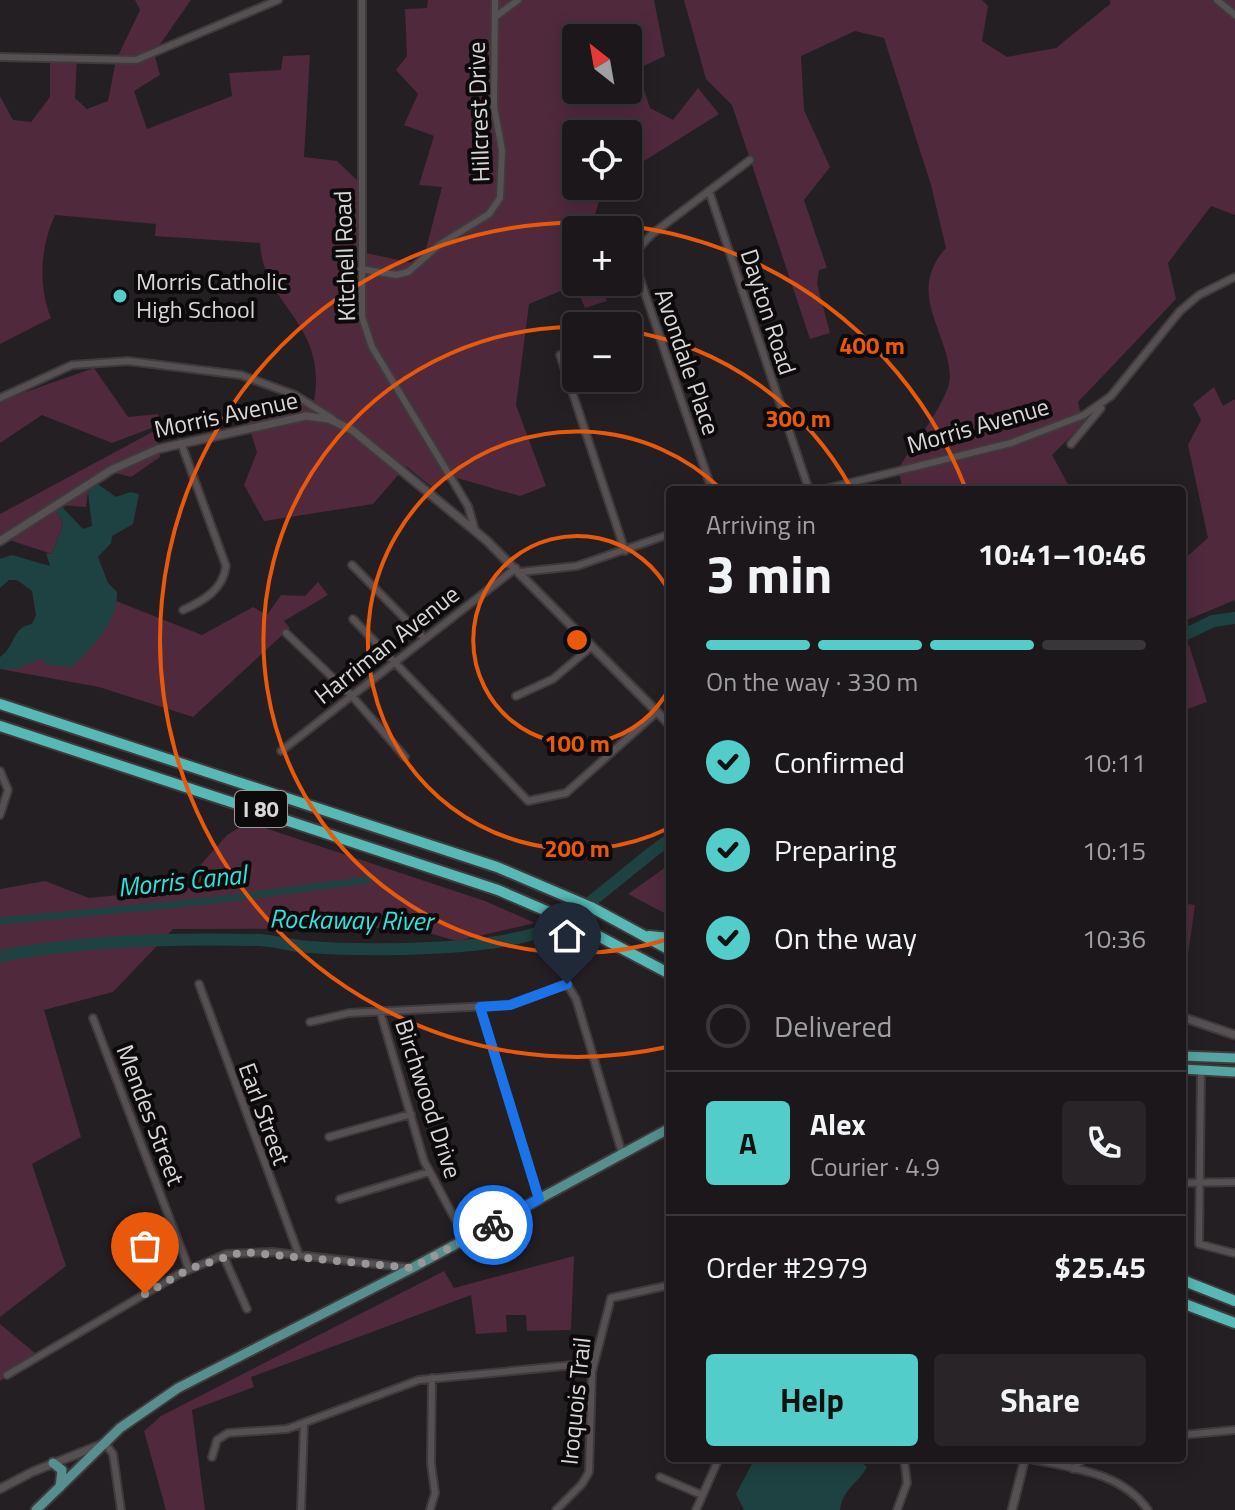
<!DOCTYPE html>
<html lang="en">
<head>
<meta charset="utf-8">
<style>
  body { margin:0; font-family:"Titillium Web",sans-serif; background:#282427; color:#f1f3f6; height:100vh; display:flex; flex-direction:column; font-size:30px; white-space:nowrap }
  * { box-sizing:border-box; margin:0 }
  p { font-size:26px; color:#a09fa2 }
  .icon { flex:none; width:44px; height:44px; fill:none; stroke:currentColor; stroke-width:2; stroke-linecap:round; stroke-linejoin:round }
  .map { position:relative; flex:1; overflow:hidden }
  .details { position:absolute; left:666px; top:486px; width:520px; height:976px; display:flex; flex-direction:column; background:#1b171a; border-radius:8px; box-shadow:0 4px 20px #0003,0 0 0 2px #393639 }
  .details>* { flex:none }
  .needle { width:52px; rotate:329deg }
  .buttons { position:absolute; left:562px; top:24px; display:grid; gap:16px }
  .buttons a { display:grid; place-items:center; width:80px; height:80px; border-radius:8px; background:#1b171a; box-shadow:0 4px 20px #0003,0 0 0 2px #393639; font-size:40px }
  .pin { position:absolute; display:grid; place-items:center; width:68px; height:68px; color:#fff; margin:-82px -34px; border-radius:50% 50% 50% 0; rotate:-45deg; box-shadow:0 0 8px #0007 }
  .pin .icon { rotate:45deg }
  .courier { position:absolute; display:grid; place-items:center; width:80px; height:80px; margin:-40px; border:6px solid #1a73e8; border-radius:50%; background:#fff; color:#222; box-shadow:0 2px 10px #0007 }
  .summary em { font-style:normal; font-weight:700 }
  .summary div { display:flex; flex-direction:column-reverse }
  .summary { display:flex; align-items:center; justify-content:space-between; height:136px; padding:0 40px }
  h1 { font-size:52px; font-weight:700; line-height:60px }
  .bar { display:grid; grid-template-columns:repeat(4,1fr); gap:12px 8px; align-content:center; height:96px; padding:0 40px }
  .bar i { height:10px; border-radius:6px; background:#393639 }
  .bar .active { background:#53cdc9 }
  .bar p { grid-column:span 4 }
  .line { display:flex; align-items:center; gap:20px; padding:0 40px; border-top:2px solid #393639 }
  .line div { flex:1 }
  .round { display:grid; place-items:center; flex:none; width:84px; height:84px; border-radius:8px; background:#282427 }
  ol { padding:0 40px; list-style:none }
  li { display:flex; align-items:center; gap:24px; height:88px }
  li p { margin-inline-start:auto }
  li .icon { padding:8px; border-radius:50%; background:#53cdc9; color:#111; stroke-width:4 }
  li:last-child { color:#a09fa2 }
  li i { width:44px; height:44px; border:4px solid #393639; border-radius:50% }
  .primary-button { display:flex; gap:16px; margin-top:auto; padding:16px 40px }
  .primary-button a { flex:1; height:92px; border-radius:8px; background:#53cdc9; color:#111; font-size:32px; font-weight:700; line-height:92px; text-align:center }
  .primary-button a+a { background:#282427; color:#f1f3f6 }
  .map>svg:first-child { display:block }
  .green { fill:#50293d; fill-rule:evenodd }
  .water { fill:#1e4241 }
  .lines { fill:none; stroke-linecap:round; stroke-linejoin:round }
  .canal { stroke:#1e4241; stroke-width:7 }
  .river { stroke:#1e4241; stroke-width:12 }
  .minor-casing { stroke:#3f3a3c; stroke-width:10 }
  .tertiary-casing { stroke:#3f3a3c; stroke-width:11 }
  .primary-casing { stroke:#3f3a3c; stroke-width:13 }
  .trunk-casing { stroke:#3f3a3c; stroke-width:13 }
  .motorway-casing { stroke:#3f3a3c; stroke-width:14 }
  .minor { stroke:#565053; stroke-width:6 }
  .tertiary { stroke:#565053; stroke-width:7 }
  .primary { stroke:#568f8e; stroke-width:9 }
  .trunk { stroke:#56a4a2; stroke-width:9 }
  .motorway { stroke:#56b9b5; stroke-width:10 }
  .done { stroke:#9a9798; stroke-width:8; stroke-dasharray:0 14.4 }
  .route { stroke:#1a73e8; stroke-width:10 }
  .ring { fill:none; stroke:#e8590c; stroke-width:4 }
  .poi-dot { fill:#53cdc9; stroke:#0c0a0b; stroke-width:3 }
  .labels { text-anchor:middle; stroke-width:8; stroke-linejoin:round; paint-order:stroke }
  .shield { fill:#0c0a0b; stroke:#9c9a9a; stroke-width:2 }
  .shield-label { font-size:22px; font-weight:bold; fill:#dad7d8 }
  .street-label { font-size:24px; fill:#dad7d8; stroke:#0c0a0b }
  .poi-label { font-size:24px; fill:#dad7d8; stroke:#0c0a0b; text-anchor:start }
  .water-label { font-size:26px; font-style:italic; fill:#31e2de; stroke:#0c0a0b }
  .centre { fill:#e8590c; stroke:#0c0a0b; stroke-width:4 }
  .ring-label { font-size:24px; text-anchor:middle; font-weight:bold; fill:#e8590c; stroke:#0c0a0b; stroke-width:8; stroke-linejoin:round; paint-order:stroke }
</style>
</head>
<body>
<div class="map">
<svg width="1235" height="1510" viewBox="0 0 1235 1510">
  <rect width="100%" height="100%" fill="#241f22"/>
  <path class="green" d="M135,0h56l-37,53 6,22 -26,16 13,38 85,-33 -3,-23 52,-3 2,-14 27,-1 -6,102 33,4 22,21 2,70 61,13 20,-78 -23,-2 15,-49 -30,-11 14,-31 -22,-24 11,-14 -2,-47 22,-1 1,-8h226l11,56 -28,13 13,39 23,12 25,-32 21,26 -91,57v-37h-52v52h28l-14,44h-14v52h25l6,19 -22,7 -10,-23 -46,19 -13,101 30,81 -26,10 -70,-20 -17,12 -27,-22 -33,38 -109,17 -20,-36 13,-33 -13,-41 70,-10c14,-79 -50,-93 -54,-158l-105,-7 1,-12 -101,-9c-15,32 -17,71 -4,103l-51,26v-248l13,24 18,2 19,-25v-39l27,-1 -2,41 12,11 21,-8 8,-41 24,-50zM576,38h52v52h-52z
    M684,0h298l6,6 -6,35 25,16 49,-9 54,-44v-4h125v215l-24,-9 -43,57 8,36 -98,103 5,22 -31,31 19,35h-168l-5,-21c12,-20 52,-70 52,-92 -1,-45 -45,-84 -4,-129l-15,-63 -47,-147 -29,-7 -54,25 3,54 26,57 -26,33 23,68 -8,2 -2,14 13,49 -20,6 -78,-234 -26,-26z
    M94,368l34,49 30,-3 4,10 -50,19 -70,-28 -42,28v-42z
    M1214,387l9,19 12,-7v201l-53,22v-61l26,-23 -20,-93 13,-25 -8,-16z
    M156,430l4,27 -29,20 -23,-6 -20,21 -2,15 -26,-2 -4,4 7,15 -11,30 -52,-17v-23z
    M318,582l10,13 -44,26 6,7 -97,89 -94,-30 -99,-18v-11l106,-61 96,38 51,-28 14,8 14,-20 24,1z
    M1189,645l18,57 -25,9v-63z
    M244,825l18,2 223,74 50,22 -78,18 -46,-13 -238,1 -60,63 -69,18 37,127 -49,27 34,102 -66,51v-428l45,-8 44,17 110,-11 -4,-16 32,-36z
    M670,864v52l-42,-22z
    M1182,903l13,2 -13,92z
    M574,1256l-3,74 -44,1 -1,-16h-20l1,17 -31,2 -5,-39 -220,82 3,10 -62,23 13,100h-39l-22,-79 17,-15 283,-145 10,17z
    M0,1324l36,30 -36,27z"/>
  <path class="water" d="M96,483l20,14 14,-5 9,2 -6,30 -21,12 -1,7 -13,14 10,26 9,9c1,29 -25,57 -46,75l-23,-2 -7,-6 -25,10h-16v-12c16,-11 11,-29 32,-33l4,-9 -4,-24 -15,-11h-8l-9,8v-29l12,-4 38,11 -4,-13 6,1 11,-30 -7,-15 4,-4 23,24 9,-3 -4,-34z
    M755,1458h101l11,9c-10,18 -24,21 -27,43h-96l-8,-16z"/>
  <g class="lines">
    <path class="canal" d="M0,921l208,-20 160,-21"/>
    <path class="river" d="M1182,636l31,-15 22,-3
      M0,956c84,-16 175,-18 260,-16 16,1 32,6 48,7 57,4 197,5 245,-21 43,-23 78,-60 117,-87"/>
    <g class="minor-casing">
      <path id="minor" d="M362,0v317l10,30 96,159 7,24
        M1217,0l18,15
        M495,17l23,-17
        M0,57l136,3 142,-60
        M709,191l100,299
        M361,269l35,6 12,-3 31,-27 50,-31 11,-16 2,-48 -8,-43 1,-107
        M560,355l65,196
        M0,398l72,-33 56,-4 113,14 54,20 38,24
        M181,443l45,123c-3,24 -23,35 -43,44
        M1071,444l30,-36
        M712,490l-74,-217 -3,-21 17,-18 98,-74
        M821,490l190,-47 73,-28 27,-19 69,-85 19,-16 36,-18
        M352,565l73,74
        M520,572l57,-6 93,-32
        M353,619l175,182 38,-8 91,-81
        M286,633l66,63 53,61
        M516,696l37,-17 39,-33
        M281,751l235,-183
        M0,771l8,19 -8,25
        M199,984l100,271
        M480,1007l59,192
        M380,1011l44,150 42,79
        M93,1018l96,251
        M310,1022l39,-9 161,-8 57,-21 9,15 46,154
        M1201,1070l-2,174 34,9
        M329,1137l82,-23
        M1182,1183l53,-1
        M340,1199l89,-27
        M223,1255l24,54
        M7,1375l172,-101 47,-20 46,-2 139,16
        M1182,1435l53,-5
        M105,1443l8,11 8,56
        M212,1457l5,-17 11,-7 59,-4 132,-49 175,-17
        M1026,1458c44,10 95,13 122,52
        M1073,1469l11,-11
        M660,1477l42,18
        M301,1510l3,-86
        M430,1510l5,-17 -4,-30 1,-85
        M556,1510l26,-26 7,-12 3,-100 19,-74 59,-13
        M696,1510l23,-52
        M897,1510l10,-27 -3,-25"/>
    </g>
    <g class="tertiary-casing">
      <path id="tertiary" d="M0,541l111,-71 47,-21 148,-33 23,3 23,11 134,110 184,185
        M1182,1017l53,18
        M0,1489l32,-17 68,-27
        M1012,1510l13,-52"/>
    </g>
    <g class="primary-casing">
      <path id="primary" d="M53,1463l9,7 -2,17
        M36,1510l84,-82 58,-40 234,-120 258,-140"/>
    </g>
    <g class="trunk-casing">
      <path id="trunk" d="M1182,1056l53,2
        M1182,1069l53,3"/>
    </g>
    <g class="motorway-casing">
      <path id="motorway" d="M0,704l497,163 94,40 79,43
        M0,726l498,164 74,32 98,52
        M649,936l21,2
        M1182,1280l53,21
        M1182,1303l53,20"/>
    </g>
    <use href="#minor" class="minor"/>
    <use href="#tertiary" class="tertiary"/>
    <use href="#primary" class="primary"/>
    <use href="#trunk" class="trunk"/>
    <use href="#motorway" class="motorway"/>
  </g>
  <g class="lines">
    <path class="done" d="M145,1294l44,-25 53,-17 170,16 81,-43"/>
    <path class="route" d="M493,1225l46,-26 -59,-192 30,-2 57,-21"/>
  </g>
  <g class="ring">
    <path d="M670 687A104 104 0 1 1 670 593"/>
    <path d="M669 828A209 209 0 1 1 722 490"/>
    <path d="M669 939A313 313 0 1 1 574 327M629 331A313 313 0 0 1 851 488"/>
    <path d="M667 1047A417 417 0 1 1 965 487"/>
  </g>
  <circle class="poi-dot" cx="120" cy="296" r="8"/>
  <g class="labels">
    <rect class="shield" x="235" y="791" width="52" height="36" rx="6"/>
    <g class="shield-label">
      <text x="261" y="817">I 80</text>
    </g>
    <g class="street-label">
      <text transform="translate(479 112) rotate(-92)" y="8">Hillcrest Drive</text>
      <text transform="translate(345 256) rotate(-92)" y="8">Kitchell Road</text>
      <text transform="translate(768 312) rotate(72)" y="8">Dayton Road</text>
      <text transform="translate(687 362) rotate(71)" y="8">Avondale Place</text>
      <text transform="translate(226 415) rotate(-12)" y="8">Morris Avenue</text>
      <text transform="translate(978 426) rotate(-16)" y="8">Morris Avenue</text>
      <text transform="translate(387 645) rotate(-38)" y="8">Harriman Avenue</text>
      <text transform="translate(428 1099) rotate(72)" y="8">Birchwood Drive</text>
      <text transform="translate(264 1114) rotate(70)" y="8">Earl Street</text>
      <text transform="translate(150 1115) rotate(69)" y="8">Mendes Street</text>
      <text transform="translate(576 1401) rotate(-84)" y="8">Iroquois Trail</text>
    </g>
    <g class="poi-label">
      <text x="136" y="290">Morris Catholic<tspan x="136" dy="28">High School</tspan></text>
    </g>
    <g class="water-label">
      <text transform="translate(182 881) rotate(-6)" y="9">Morris Canal</text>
      <text transform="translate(351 920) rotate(1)" y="9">Rockaway River</text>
    </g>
  </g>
  <circle cx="577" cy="640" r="12" class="centre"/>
  <g class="ring-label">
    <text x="872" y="354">400 m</text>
    <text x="798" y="427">300 m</text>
    <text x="577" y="752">100 m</text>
    <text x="577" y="857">200 m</text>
  </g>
</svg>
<div class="buttons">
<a><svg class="needle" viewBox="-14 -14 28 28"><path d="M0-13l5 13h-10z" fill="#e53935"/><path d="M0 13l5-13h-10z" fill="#a09fa2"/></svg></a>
<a><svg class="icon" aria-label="locate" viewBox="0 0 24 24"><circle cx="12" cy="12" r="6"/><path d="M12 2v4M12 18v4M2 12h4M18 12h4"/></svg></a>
<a>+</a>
<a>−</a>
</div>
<div class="pin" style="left:145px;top:1294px;background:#ea580c"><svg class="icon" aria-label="bag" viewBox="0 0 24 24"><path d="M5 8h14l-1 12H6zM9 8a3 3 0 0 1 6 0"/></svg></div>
<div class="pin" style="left:567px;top:984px;background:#1f2937"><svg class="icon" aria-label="home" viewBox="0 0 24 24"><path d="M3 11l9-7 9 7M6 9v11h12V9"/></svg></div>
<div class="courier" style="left:493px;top:1225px"><svg class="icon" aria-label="bike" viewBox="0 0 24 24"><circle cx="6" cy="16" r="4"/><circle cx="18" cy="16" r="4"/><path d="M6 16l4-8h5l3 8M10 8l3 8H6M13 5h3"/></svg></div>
<section class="details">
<div class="summary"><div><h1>3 min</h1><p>Arriving in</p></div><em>10:41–10:46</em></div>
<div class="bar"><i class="active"></i><i class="active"></i><i class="active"></i><i></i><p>On the way · 330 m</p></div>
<ol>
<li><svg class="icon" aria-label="check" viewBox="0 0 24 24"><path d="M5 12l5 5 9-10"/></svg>Confirmed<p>10:11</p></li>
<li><svg class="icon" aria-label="check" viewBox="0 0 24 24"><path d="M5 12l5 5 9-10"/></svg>Preparing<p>10:15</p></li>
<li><svg class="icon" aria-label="check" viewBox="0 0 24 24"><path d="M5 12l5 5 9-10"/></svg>On the way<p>10:36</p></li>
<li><i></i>Delivered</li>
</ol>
<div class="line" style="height:144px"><b class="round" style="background:#53cdc9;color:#111">A</b><div><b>Alex</b><p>Courier · 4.9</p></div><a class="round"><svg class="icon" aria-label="phone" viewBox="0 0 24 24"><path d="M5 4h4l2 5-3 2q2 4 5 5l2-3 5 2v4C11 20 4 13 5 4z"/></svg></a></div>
<div class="line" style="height:104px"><div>Order #2979</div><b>$25.45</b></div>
<div class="primary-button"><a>Help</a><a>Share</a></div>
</section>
</div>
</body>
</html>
